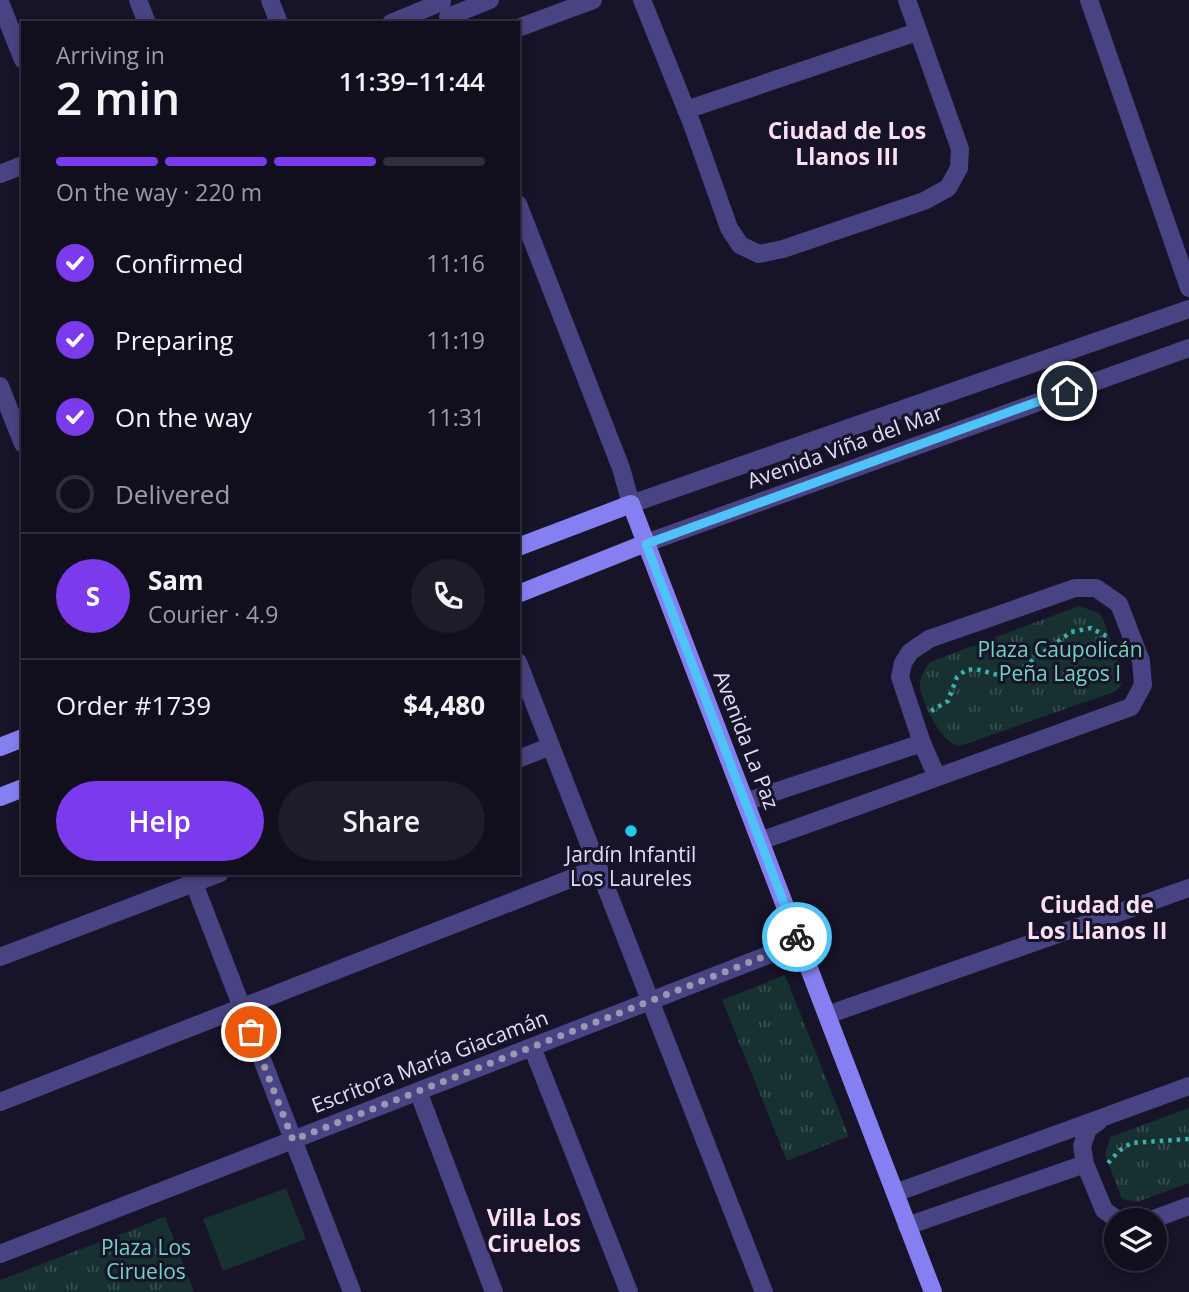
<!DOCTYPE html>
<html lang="en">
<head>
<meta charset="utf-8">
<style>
  body { margin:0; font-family:"Open Sans",sans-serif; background:#1e1c2b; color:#f1f3f6; height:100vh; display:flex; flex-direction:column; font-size:26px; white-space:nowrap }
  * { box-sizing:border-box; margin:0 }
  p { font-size:23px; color:#9c9ca4 }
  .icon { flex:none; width:38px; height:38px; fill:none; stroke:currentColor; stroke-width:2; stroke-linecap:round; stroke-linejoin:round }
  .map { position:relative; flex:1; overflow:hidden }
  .details { position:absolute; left:21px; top:21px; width:499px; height:854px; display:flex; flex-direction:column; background:#110e1e; border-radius:0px; box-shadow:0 4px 10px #0003,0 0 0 2px #302e3c }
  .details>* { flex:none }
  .fabs { position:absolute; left:1104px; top:1208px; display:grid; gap:14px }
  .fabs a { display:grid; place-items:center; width:63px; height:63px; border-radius:50%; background:#110e1e; box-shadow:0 4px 10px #0003,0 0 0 2px #302e3c; font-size:35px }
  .pin { position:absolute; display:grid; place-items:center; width:60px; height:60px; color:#fff; margin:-30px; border:4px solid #fff; border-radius:50%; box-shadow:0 2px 7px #0007 }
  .courier { position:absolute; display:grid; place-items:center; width:70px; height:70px; margin:-35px; border:5px solid #4fc3f7; border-radius:50%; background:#fff; color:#222; box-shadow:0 2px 9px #0007 }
  .summary em { font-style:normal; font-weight:600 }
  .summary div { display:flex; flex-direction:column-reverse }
  .summary { display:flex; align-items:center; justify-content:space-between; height:119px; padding:0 35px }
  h1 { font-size:46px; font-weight:600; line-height:52px }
  .bar { display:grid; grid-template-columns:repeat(4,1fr); gap:10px 7px; align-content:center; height:84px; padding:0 35px }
  .bar i { height:9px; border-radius:5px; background:#302e3c }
  .bar .selected { background:#7c3aed }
  .bar p { grid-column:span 4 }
  .line { display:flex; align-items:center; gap:18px; padding:0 35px; border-top:2px solid #302e3c }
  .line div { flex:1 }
  .round { display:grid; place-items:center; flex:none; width:74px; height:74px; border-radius:37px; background:#1e1c2b }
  ol { padding:0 35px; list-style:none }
  li { display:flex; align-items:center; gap:21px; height:77px }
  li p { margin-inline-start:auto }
  li .icon { padding:7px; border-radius:50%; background:#7c3aed; color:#fff; stroke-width:4 }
  li:last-child { color:#9c9ca4 }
  li i { width:38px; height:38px; border:4px solid #302e3c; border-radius:50% }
  .cta { display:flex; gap:14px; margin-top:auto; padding:14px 35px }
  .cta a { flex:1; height:80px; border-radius:42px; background:#7c3aed; color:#fff; font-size:28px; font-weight:600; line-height:80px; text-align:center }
  .cta a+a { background:#1e1c2b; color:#f1f3f6 }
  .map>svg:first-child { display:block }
  .grass { fill:url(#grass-tufts) }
  .pitch { fill:#173131 }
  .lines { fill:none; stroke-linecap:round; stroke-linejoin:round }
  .path { stroke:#3eafac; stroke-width:4.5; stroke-dasharray:3.5 5; stroke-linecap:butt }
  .street { stroke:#484382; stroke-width:18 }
  .secondary { stroke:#867ff1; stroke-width:18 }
  .done { stroke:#9b96b1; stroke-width:7; stroke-dasharray:0 12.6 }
  .route { stroke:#4fc3f7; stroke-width:9 }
  .poi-dot { fill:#1ecbe7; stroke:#171328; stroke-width:2.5 }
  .labels { text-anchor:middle; stroke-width:6; stroke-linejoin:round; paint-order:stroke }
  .street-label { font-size:21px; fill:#e2ddfb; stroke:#171328 }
  .park-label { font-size:21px; fill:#70d5bf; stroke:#171328 }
  .poi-label { font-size:21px; fill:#e2ddfb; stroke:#171328 }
  .neighbourhood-label { font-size:23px; font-weight:bold; fill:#fcdff0; stroke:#171328 }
</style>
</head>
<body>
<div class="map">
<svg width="1189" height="1292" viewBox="0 0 1189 1292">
  <defs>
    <pattern id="grass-tufts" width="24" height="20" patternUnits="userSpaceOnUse" patternTransform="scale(1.75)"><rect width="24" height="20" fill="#173131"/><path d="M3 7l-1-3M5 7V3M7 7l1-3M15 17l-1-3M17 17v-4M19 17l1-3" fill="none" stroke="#384e50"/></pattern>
  </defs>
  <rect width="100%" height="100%" fill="#171328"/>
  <path class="grass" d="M1079,606l20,7 5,8 19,57 -2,8 -7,6 -154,54c-18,0 -42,-49 -40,-64 1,-8 6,-14 10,-20z
    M785,975l64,161 -62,25 -65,-161z
    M1189,1108v75l-52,19 -15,-3 -17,-44 5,-18z
    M165,1217l29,75h-194v-12z"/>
  <path class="pitch" d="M286,1188l20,51 -83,32 -20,-52z"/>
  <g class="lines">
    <path class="path" d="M931,711l17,-10 9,-24 9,-7 10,-1 33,9 62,-46 20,-4 17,9
      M1108,1163l11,-12 12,-8 58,-4"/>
    <path class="street" d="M138,0l9,23
      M270,0l9,23
      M642,0l50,124 37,104 11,17 19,9 24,-5 141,-48 24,-13 11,-20 1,-19 -53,-149
      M1089,0l100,288
      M0,2l23,58
      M448,17l42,-17
      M391,23l51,-21
      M518,28l75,-28
      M686,110l231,-78
      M0,174l23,-9
      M518,204l103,264 10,36 558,-195
      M0,386l23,58
      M646,543l543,-195
      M518,662l246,630
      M518,759l33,-13
      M745,802l177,-59
      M760,841c124,-44 248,-89 371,-134l12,-22 -2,-24 -22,-57 -23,-16h-21l-146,51 -19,13 -7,11 -3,14 22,66 15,34
      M190,873l162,419
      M0,957l220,-84
      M827,1015l362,-127
      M532,1047l97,245
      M418,1091l76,201
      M0,1102l598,-234
      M1098,1122l-10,7 -6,17 3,18 19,46 14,10
      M895,1193l294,-107
      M1151,1220l38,-14
      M907,1226l178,-62
      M0,1254l799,-311"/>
    <path class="secondary" d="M518,547l113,-43 302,788
      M518,594l128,-51
      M0,747l23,-9
      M0,797l23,-9"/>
  </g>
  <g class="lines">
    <path class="done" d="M251,1032l42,108 506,-197 -2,-6"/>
    <path class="route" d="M797,937l-151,-393 421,-153"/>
  </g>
  <circle class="poi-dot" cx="631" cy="831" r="7"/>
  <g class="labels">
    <g class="street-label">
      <text transform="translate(845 447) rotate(-20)" y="7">Avenida Viña del Mar</text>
      <text transform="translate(746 740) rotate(69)" y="7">Avenida La Paz</text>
      <text transform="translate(430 1062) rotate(-21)" y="7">Escritora María Giacamán</text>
    </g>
    <g class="park-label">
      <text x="1060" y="657">Plaza Caupolicán<tspan x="1060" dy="24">Peña Lagos I</tspan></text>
      <text x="146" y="1255">Plaza Los<tspan x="146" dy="24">Ciruelos</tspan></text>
    </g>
    <g class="poi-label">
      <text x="631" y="862">Jardín Infantil<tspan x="631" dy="24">Los Laureles</tspan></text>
    </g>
    <g class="neighbourhood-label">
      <text x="847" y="139">Ciudad de Los<tspan x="847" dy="26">Llanos III</tspan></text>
      <text x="1097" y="913">Ciudad de<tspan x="1097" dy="26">Los Llanos II</tspan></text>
      <text x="534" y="1226">Villa Los<tspan x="534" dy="26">Ciruelos</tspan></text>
    </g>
  </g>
</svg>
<div class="fabs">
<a><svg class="icon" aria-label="layers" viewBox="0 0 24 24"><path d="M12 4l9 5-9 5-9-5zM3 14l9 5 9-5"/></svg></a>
</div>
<div class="pin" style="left:251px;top:1032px;background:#ea580c"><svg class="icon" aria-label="bag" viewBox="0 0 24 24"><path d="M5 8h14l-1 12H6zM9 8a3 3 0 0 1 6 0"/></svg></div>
<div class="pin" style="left:1067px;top:391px;background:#1f2937"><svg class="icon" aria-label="home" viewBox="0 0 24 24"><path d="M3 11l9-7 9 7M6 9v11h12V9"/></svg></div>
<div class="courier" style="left:797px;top:937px"><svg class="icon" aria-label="bike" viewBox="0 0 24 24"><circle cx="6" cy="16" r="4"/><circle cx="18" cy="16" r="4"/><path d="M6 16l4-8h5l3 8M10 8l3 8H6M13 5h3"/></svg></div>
<section class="details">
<div class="summary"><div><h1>2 min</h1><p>Arriving in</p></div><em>11:39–11:44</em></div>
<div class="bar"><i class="selected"></i><i class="selected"></i><i class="selected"></i><i></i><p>On the way · 220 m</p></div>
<ol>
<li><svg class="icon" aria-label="check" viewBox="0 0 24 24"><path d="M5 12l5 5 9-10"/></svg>Confirmed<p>11:16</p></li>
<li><svg class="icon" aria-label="check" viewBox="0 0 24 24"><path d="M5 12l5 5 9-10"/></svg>Preparing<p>11:19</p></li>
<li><svg class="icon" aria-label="check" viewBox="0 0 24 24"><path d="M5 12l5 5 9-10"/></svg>On the way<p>11:31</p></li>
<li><i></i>Delivered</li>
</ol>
<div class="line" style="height:126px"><b class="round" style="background:#7c3aed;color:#fff">S</b><div><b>Sam</b><p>Courier · 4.9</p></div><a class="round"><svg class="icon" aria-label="phone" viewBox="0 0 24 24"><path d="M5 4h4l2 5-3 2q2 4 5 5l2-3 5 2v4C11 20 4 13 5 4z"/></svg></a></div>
<div class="line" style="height:91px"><div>Order #1739</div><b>$4,480</b></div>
<div class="cta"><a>Help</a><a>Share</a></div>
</section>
</div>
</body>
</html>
